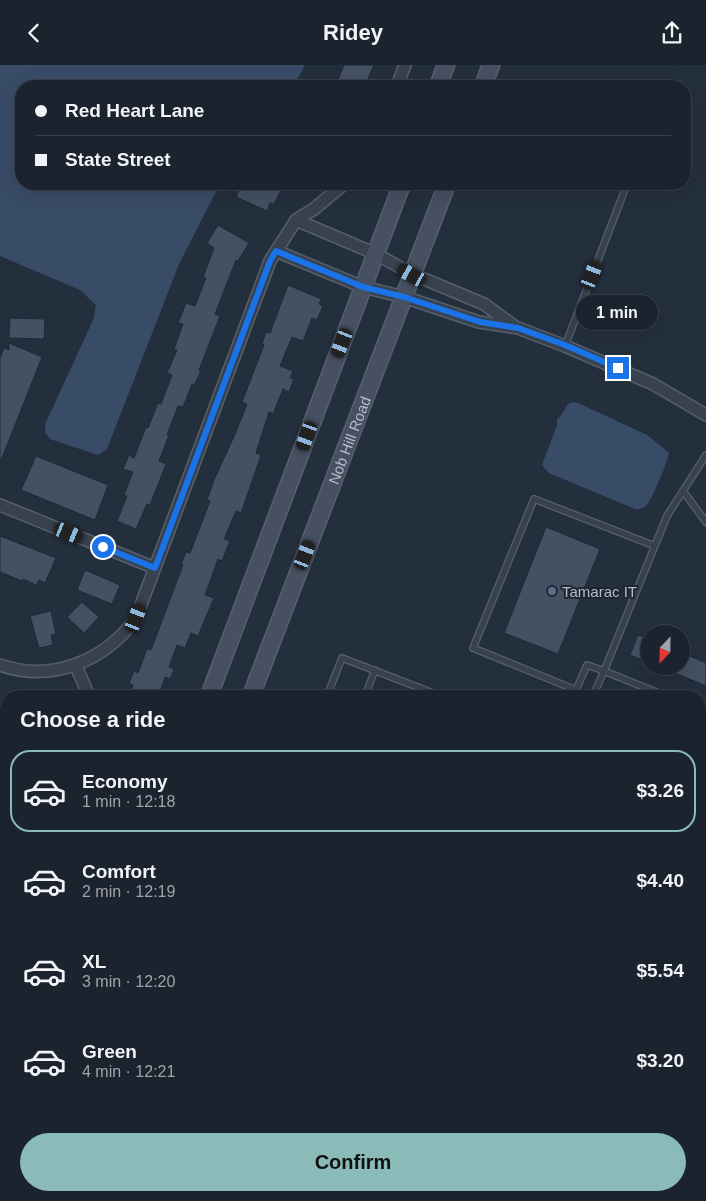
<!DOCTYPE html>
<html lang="en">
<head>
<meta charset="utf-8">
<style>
	body { margin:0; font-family:Arial,sans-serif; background:#242b36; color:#f1f3f6; height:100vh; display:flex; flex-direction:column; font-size:19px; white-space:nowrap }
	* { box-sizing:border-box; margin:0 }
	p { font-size:16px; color:#a0a4aa }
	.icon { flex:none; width:28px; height:28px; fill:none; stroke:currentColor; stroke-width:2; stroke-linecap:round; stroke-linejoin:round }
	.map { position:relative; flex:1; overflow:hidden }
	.details { position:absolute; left:0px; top:625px; width:706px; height:511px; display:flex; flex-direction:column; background:#1b232e; border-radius:20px 20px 0 0; box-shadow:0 5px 20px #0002,0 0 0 1px #39404a }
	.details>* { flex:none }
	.guide { position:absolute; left:15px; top:15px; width:676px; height:110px; border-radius:20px; box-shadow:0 5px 20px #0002,0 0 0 1px #39404a; display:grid; align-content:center; height:110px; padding:0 20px; background:#1b232e }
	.needle { width:32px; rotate:202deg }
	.fabs { position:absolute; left:640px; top:560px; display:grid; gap:10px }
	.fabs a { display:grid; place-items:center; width:50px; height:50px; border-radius:50%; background:#1b232e; box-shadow:0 5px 20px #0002,0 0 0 1px #39404a; font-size:25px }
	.end { position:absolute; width:22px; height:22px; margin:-11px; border:6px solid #1a73e8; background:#fff; box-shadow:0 0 0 2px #fff }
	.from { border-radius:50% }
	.bubble { position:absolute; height:35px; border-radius:18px; background:#1b232e; box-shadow:0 5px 20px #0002,0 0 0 1px #39404a; font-size:16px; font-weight:700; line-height:35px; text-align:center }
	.car { position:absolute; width:15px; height:30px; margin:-15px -8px; border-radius:6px; box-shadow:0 0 4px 1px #0007; background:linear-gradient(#222 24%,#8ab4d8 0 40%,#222 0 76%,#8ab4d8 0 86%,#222 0) }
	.guide b { display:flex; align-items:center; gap:18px; height:48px; font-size:19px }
	.guide b+b { border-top:1px solid #39404a }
	.guide i { width:12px; height:12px; background:#f1f3f6 }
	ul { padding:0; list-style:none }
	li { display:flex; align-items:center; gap:15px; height:82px; margin:0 10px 8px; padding:0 10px; border:2px solid transparent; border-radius:20px }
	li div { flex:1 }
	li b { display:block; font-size:19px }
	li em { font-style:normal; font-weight:700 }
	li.selected { border-color:#8bbbb9 }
	li>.icon { width:45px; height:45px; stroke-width:1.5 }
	h2 { padding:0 20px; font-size:22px; line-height:60px }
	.primary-button { display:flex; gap:10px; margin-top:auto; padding:10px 20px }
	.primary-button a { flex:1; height:58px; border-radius:30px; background:#8bbbb9; color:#111; font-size:20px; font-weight:700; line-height:58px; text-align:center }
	header { display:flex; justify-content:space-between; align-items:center; height:65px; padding:0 20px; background:#1b232e; font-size:22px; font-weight:700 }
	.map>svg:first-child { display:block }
</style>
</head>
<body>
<header><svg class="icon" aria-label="back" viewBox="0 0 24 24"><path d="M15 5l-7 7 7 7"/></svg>Ridey<svg class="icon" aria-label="share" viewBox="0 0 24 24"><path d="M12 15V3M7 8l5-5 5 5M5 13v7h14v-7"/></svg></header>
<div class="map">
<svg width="706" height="1136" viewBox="0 0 706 1136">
	<rect width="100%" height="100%" fill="#242f3e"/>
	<path fill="#263c3f" d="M 0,837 L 6,840 L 6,1116 L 0,1133 Z
		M 205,1130 L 696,1130 L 706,1134 L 706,1136 L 220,1136 Z"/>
	<path fill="#394c67" d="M 0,0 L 305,0 L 294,21 L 21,21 L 21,119 L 220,119 L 179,199 L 107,384 L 98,390 L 50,374 L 45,367 L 46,357 L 94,253 L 96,240 L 80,225 L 0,191 Z
		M 572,337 L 578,338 L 647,370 L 669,388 C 667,398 653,433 646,441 C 643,444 639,444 635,444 L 549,408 L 542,400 L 557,360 L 557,354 L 560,352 L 568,339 Z
		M 700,1066 L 706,1068 L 706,1110 L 700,1108 Z"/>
	<path fill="#455162" stroke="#1f2835" d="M 344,0 L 374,0 L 365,21 L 335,21 Z
		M 241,119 L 284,119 L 274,139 L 270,138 L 267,146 L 236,132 Z
		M 218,160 L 249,178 L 238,196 L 236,195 L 215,249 L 220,251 L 199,305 L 201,306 L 194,320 L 192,319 L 183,342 L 178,341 L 167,370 L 169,370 L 159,396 L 166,399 L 150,440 L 147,439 L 136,464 L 117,456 L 127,431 L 124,430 L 133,407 L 123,404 L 129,390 L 134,393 L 146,362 L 148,363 L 158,338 L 161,339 L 172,310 L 167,308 L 177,285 L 174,284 L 183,259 L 178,258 L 186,238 L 195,241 L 206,213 L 203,212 L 214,183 L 207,178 Z
		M 288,220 L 321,234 L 319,239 L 323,241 L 317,255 L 312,253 L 303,276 L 292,272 L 280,301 L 293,306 L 290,313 L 294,314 L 289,327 L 283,324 L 273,349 L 269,347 L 256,388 L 261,390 L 248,428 L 241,448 L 236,446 L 224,474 L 230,476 L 222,496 L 218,494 L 205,530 L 214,533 L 198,571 L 191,568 L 185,583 L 177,580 L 169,602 L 174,604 L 170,614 L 165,612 L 159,631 L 140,631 L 130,627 L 133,620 L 129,618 L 134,606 L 138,608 L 147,584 L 151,585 L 183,500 L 181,499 L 186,487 L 190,488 L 210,436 L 207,435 L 214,415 L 236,367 L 247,339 L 242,337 L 264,280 L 262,279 L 266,267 L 270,268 Z
		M 10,253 L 45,254 L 44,274 L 9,273 Z
		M 9,278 L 42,292 L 0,398 L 0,293 L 4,283 L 9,285 Z
		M 36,391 L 108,420 L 95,455 L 21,425 Z
		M 546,462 L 600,484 L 558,589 L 504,568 Z
		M 0,471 L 56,493 L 45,518 L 39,515 L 36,520 L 23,514 L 22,516 L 0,507 Z
		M 85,505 L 120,520 L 112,539 L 77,525 Z
		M 82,537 L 99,552 L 84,568 L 67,552 Z
		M 51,546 L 56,569 L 51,570 L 53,580 L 39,583 L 30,551 Z
		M 638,570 L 649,574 L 649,598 L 630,590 Z
		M 681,587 L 706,598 L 706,621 L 658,601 L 681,601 Z"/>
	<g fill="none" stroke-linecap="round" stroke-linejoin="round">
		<defs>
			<path id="service" d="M 565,281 L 627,119
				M 683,426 L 706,457
				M 327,631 L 342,593 L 441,631
				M 365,631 L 375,605
				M 593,631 L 604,606 L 587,600 L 576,625 L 473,583 L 534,434 L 655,481
				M 666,631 L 604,606 L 667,451 L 706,390
				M 700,645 L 706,647
				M 700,781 L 706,765
				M 700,861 L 706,863
				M 118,1130 L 132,1136
				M 237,1130 L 252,1136
				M 109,1136 L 111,1130
				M 639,1136 L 641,1130"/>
			<path id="minor" d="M 397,21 L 405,0
				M 296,155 L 376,189 L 412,209 L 484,239 L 514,261
				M 276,186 L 363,222 L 404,232 L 479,257 L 518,263 L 565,281 L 653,319 L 706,350
				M 0,440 L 155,503
				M 0,600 C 52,618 105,596 136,553 L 270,196 L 296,155 L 314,144 L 344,119
				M 76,601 L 89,631
				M 0,754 L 6,754"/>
			<g id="secondary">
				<path d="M 438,21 L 446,0"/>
				<path d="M 483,21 L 491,0"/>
				<path d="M 209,631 L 402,119"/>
				<path id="s1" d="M 251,631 L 447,119"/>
				<path d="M 15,1136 L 18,1130"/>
				<path d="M 58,1136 L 60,1130"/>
			</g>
		</defs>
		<use href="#service" stroke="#565f6c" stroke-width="8"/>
		<use href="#minor" stroke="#565f6c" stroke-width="14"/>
		<use href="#secondary" stroke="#565f6c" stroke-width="19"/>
		<use href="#service" stroke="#38414e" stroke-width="5.5"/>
		<use href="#minor" stroke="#38414e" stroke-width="11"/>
		<use href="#secondary" stroke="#465061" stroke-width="16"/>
	</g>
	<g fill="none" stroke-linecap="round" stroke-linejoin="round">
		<path stroke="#1a73e8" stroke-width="6" d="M 103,482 L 155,503 L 270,196 L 276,186 L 363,222 L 404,232 L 480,257 L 518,263 L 565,280 L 618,303"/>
	</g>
	<circle fill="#5c6f8a" stroke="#1d2633" stroke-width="2" cx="552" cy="526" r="5"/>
	<g text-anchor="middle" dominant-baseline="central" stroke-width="4" stroke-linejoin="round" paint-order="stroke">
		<g font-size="15" fill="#b4bcc9" stroke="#1d2633">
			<text stroke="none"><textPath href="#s1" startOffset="274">Nob Hill Road</textPath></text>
		</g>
		<g font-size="15" fill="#b4bcc9" stroke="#1d2633" text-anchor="start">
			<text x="562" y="526">Tamarac IT</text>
		</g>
	</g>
</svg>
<div class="fabs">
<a><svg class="needle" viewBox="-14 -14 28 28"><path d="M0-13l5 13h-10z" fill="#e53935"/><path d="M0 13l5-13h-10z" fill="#a0a4aa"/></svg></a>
</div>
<i class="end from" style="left:103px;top:482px"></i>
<i class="end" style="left:618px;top:303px"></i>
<div class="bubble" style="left:576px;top:230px;width:82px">1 min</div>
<i class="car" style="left:412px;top:210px;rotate:299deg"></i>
<i class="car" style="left:592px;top:210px;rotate:21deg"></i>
<i class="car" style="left:342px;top:278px;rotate:201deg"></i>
<i class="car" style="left:307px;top:371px;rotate:200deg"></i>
<i class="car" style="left:69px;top:468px;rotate:112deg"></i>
<i class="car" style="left:305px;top:490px;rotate:21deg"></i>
<i class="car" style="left:136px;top:553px;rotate:21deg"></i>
<div class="guide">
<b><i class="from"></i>Red Heart Lane</b>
<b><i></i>State Street</b>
</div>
<section class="details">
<h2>Choose a ride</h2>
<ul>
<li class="selected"><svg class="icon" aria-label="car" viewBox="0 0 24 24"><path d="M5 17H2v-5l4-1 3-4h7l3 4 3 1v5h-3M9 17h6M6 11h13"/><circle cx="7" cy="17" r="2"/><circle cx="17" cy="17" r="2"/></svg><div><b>Economy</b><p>1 min · 12:18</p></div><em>$3.26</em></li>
<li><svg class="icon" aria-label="car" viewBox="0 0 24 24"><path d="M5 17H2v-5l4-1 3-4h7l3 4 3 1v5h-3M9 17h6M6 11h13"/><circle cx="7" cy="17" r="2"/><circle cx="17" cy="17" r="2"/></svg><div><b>Comfort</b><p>2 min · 12:19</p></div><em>$4.40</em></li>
<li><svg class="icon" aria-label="car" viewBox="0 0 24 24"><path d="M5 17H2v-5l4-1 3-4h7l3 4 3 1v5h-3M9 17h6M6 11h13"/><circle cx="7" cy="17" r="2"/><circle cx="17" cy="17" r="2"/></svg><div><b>XL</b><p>3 min · 12:20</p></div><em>$5.54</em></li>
<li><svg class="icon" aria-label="car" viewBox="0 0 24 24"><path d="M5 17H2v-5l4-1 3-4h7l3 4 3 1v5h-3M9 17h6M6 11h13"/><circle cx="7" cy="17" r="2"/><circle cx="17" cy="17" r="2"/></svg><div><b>Green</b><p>4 min · 12:21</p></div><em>$3.20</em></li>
</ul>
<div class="primary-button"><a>Confirm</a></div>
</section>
</div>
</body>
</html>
